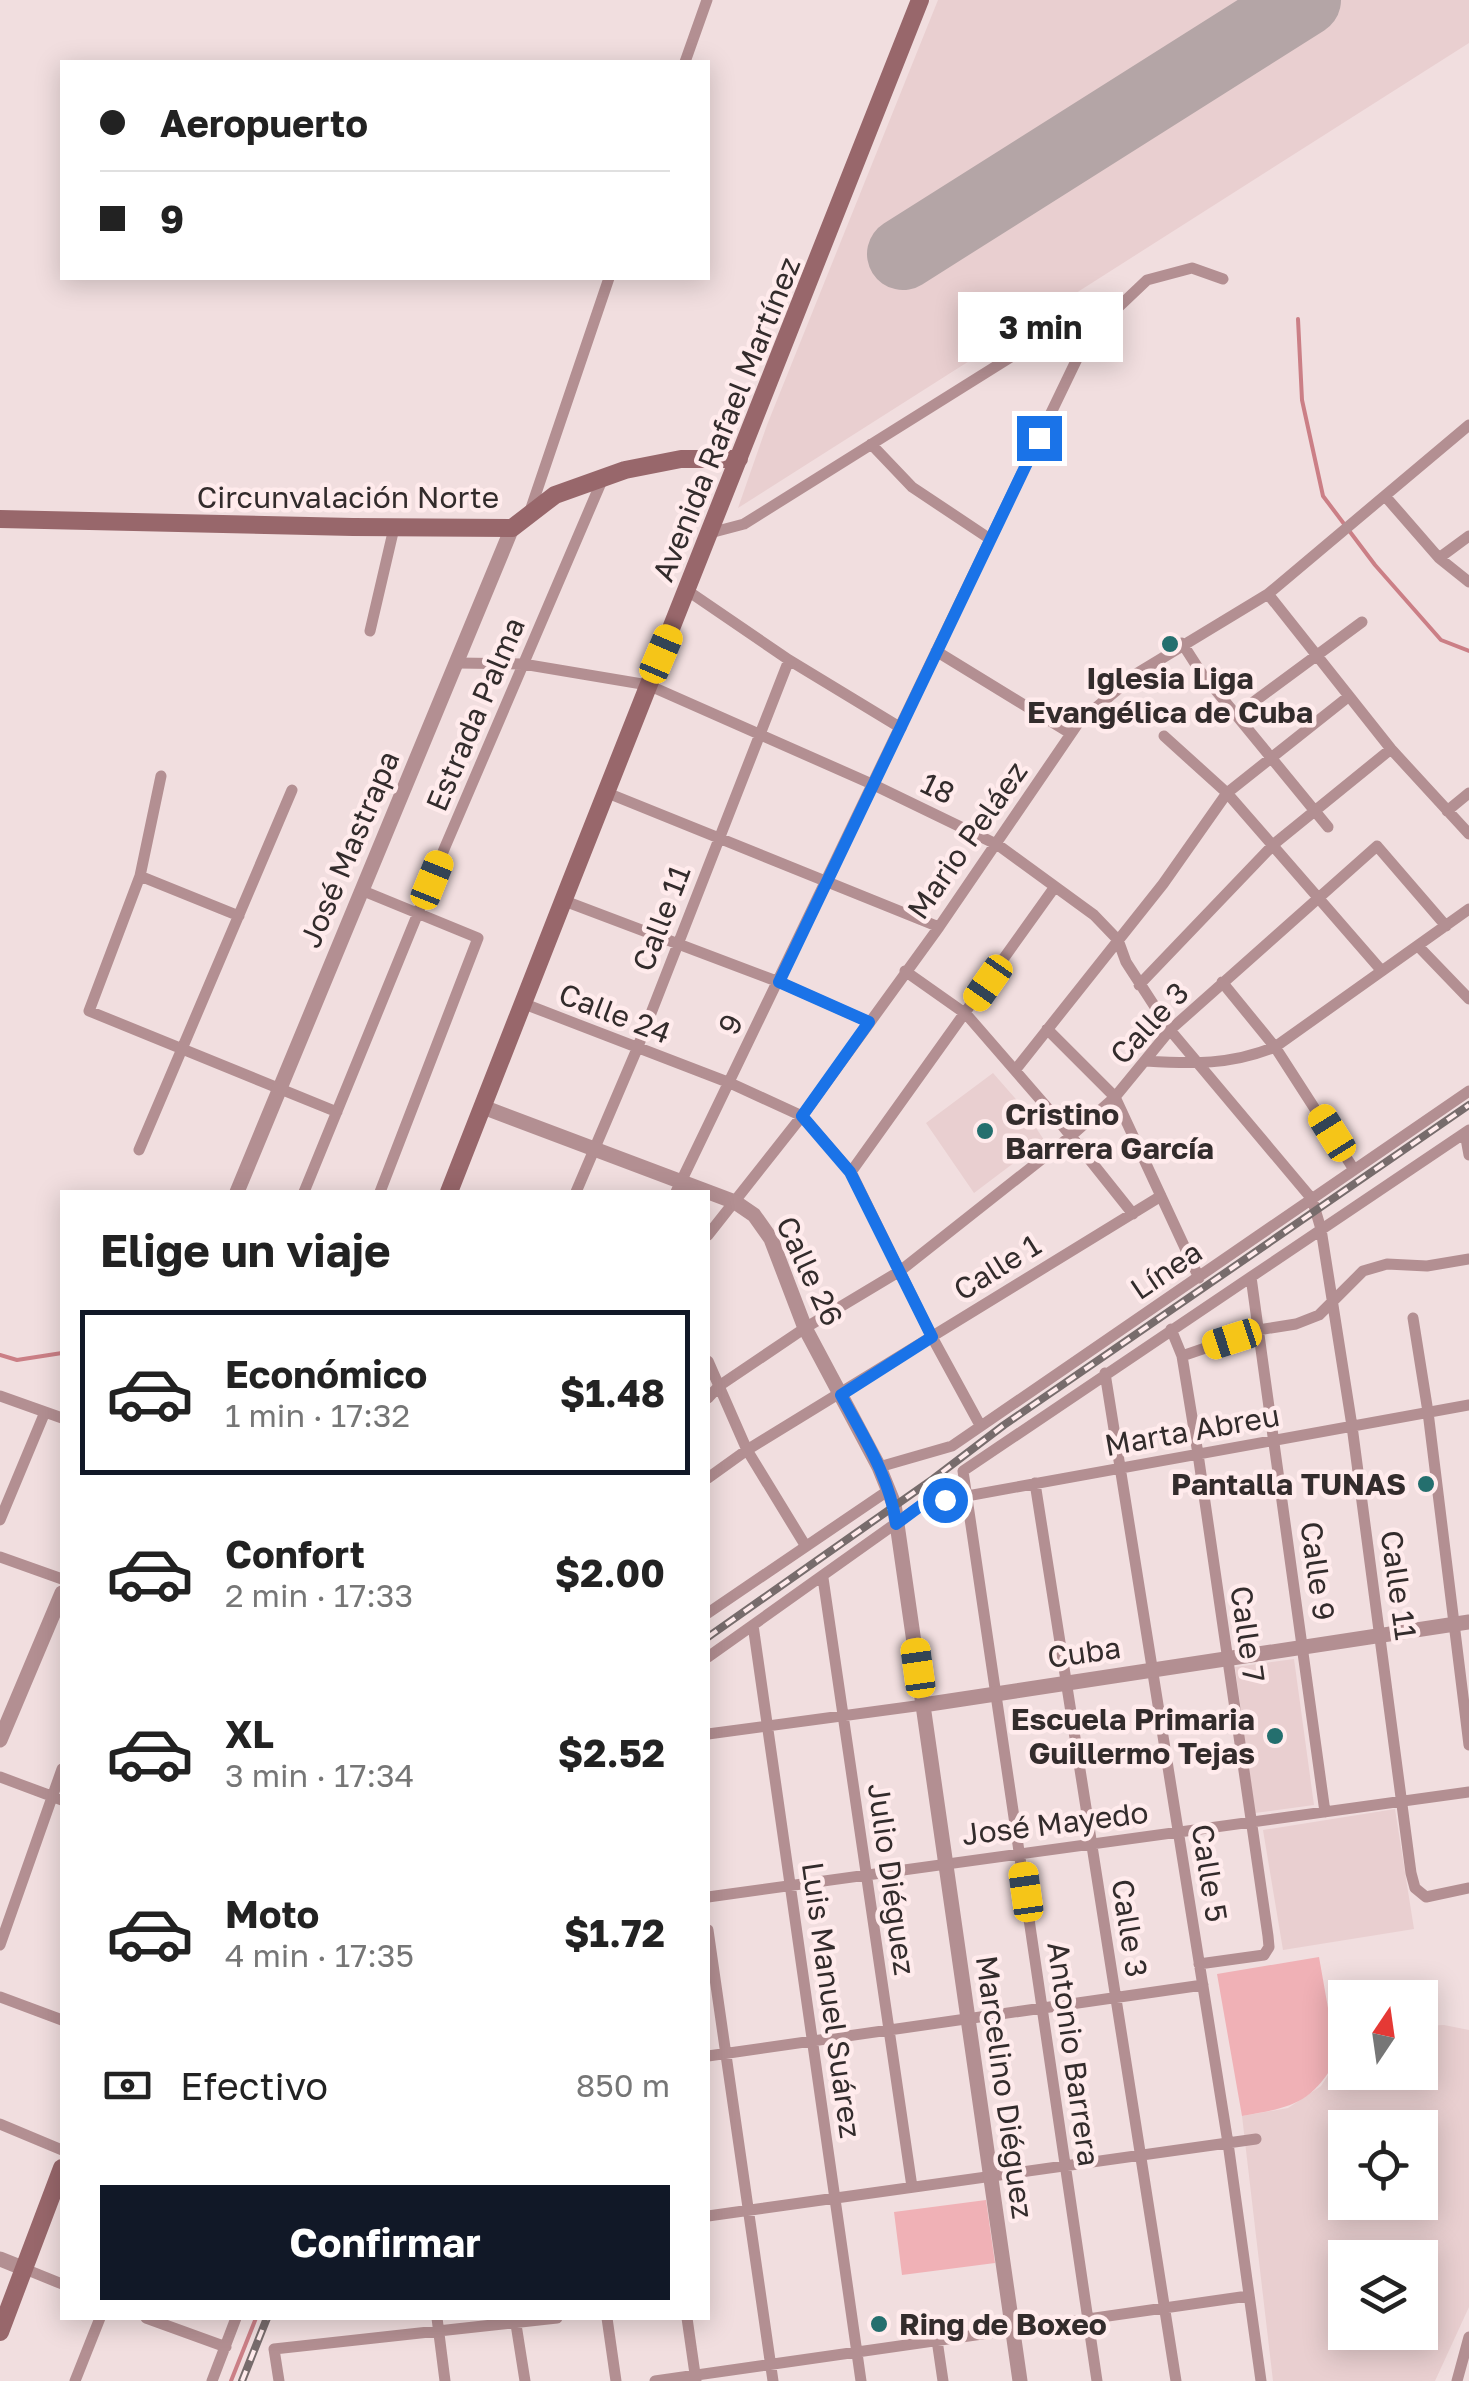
<!DOCTYPE html>
<html lang="es">
<head>
<meta charset="utf-8">
<style>
	body { margin:0; font-family:"Golos Text",sans-serif; background:#f2f2f2; color:#222; height:100vh; display:flex; flex-direction:column; font-size:38px; white-space:nowrap }
	* { box-sizing:border-box; margin:0 }
	p { font-size:32px; color:#767676 }
	.icon { flex:none; width:55px; height:55px; fill:none; stroke:currentColor; stroke-width:2; stroke-linecap:round; stroke-linejoin:round }
	.map { position:relative; flex:1; overflow:hidden }
	.panel { position:absolute; left:60px; top:1190px; width:650px; height:1130px; display:flex; flex-direction:column; background:#fff; border-radius:0px; box-shadow:0 5px 25px #0003 }
	.panel>* { flex:none }
	.top-card { position:absolute; left:60px; top:60px; width:650px; height:220px; border-radius:0px; box-shadow:0 5px 25px #0003; display:grid; align-content:center; height:220px; padding:0 40px; background:#fff }
	.needle { width:65px; rotate:13deg }
	.buttons { position:absolute; left:1328px; top:1980px; display:grid; gap:20px }
	.buttons a { display:grid; place-items:center; width:110px; height:110px; border-radius:0px; background:#fff; box-shadow:0 5px 25px #0003; font-size:50px }
	.end { position:absolute; width:45px; height:45px; margin:-22px; border:12px solid #1a73e8; background:#fff; box-shadow:0 0 0 5px #fff }
	.from { border-radius:50% }
	.bubble { position:absolute; height:70px; border-radius:0px; background:#fff; box-shadow:0 5px 25px #0003; font-size:32px; font-weight:700; line-height:70px; text-align:center }
	.car { position:absolute; width:30px; height:60px; margin:-30px -15px; border-radius:12px; box-shadow:0 0 8px 2px #0007; background:linear-gradient(#f5c518 24%,#345 0 40%,#f5c518 0 76%,#345 0 86%,#f5c518 0) }
	.top-card b { display:flex; align-items:center; gap:35px; height:95px; font-size:38px }
	.top-card b+b { border-top:2px solid #e0e0e0 }
	.top-card i { width:25px; height:25px; background:#222 }
	ul { padding:0; list-style:none }
	li { display:flex; align-items:center; gap:30px; height:165px; margin:0 20px 15px; padding:0 20px; border:5px solid transparent; border-radius:0px }
	li div { flex:1 }
	li b { display:block; font-size:38px }
	li em { font-style:normal; font-weight:700 }
	li.on { border-color:#111827 }
	li>.icon { width:90px; height:90px; stroke-width:1.5 }
	h2 { padding:0 40px; font-size:45px; line-height:120px }
	.pay { display:flex; align-items:center; gap:25px; height:110px; padding:0 40px; font-size:38px }
	.pay p { margin-inline-start:auto }
	.button { display:flex; gap:20px; margin-top:auto; padding:20px 40px }
	.button a { flex:1; height:115px; border-radius:0px; background:#111827; color:#fff; font-size:40px; font-weight:700; line-height:115px; text-align:center }
	.map>svg:first-child { display:block }
</style>
</head>
<body>
<div class="map">
<svg width="1469" height="2381" viewBox="0 0 1469 2381">
	<rect width="100%" height="100%" fill="#f1dedf"/>
	<path fill="#e9cfd0" fill-rule="evenodd" d="M 938,0 L 1469,0 L 1469,43 L 738,508 L 767,425 Z
		M 993,1073 L 1021,1105 L 1044,1140 L 974,1193 L 926,1123 Z
		M 1294,1659 L 1314,1805 L 1255,1813 L 1235,1667 Z
		M 1395,1809 L 1414,1929 L 1283,1950 L 1263,1830 Z
		M 1444,2025 L 1469,2030 L 1469,2307 L 1435,2381 L 1273,2381 L 1242,2116 L 1288,2108 L 1321,2086 L 1345,2050 L 1345,2072 L 1420,2072 L 1420,2026 ZM 1345,2128 L 1420,2128 L 1420,2202 L 1345,2202 ZM 1345,2258 L 1420,2258 L 1420,2332 L 1345,2332 Z"/>
	<path fill="#f0b1b6" d="M 1319,1957 L 1337,2059 C 1310,2105 1292,2107 1242,2116 L 1217,1974 Z
		M 986,2200 L 995,2263 L 902,2275 L 894,2212 Z"/>
	<g fill="none" stroke-linecap="round" stroke-linejoin="round">
		<path stroke="#cb7f86" stroke-width="4" d="M 1298,319 L 1302,400 L 1323,496 L 1375,565 L 1441,640 L 1469,651
			M 0,1355 L 17,1360 L 62,1353
			M 231,2381 L 256,2318"/>
		<path stroke="#b4a5a6" stroke-width="72" d="M 903,254 L 1305,0"/>
		<path stroke="#b38f92" stroke-width="11" d="M 685,62 L 707,0
			M 871,444 L 912,487 L 990,539
			M 1385,496 L 1439,558 L 1469,582
			M 530,511 L 609,278
			M 710,533 L 744,524 L 1046,335 L 1088,336
			M 1439,558 L 1469,536
			M 688,591 L 789,660 L 901,728
			M 1268,594 L 1391,749 L 1469,834
			M 370,631 L 394,528
			M 1182,643 L 1200,671 L 1328,827
			M 936,651 L 1070,733
			M 458,663 L 523,664 L 648,685 L 874,785 L 998,845 L 1094,915 L 1118,940 L 1126,962 L 1170,1030 L 1312,1199 L 1321,1229 L 1352,1426 L 1411,1873 L 1415,1888 L 1426,1897 L 1469,1888
			M 1236,715 L 1362,622
			M 1164,736 L 1227,793 L 1381,970
			M 161,776 L 140,876 L 89,1011 L 337,1112
			M 605,792 L 939,927
			M 1447,811 L 1469,793
			M 140,876 L 239,916
			M 361,890 L 478,938 L 380,1192
			M 562,900 L 779,982 L 869,1022
			M 1418,946 L 1469,999
			M 905,971 L 966,1014 L 1058,1120 L 1133,1214
			M 1222,982 L 1275,1047 L 1353,1168
			M 1139,985 L 1274,844 L 1391,749
			M 522,1003 L 730,1083 L 802,1116 L 851,1172 L 932,1337 L 980,1425
			M 1047,1029 L 1115,1097 L 1199,1278
			M 1146,1061 C 1192,1064 1231,1065 1275,1047 L 1469,909
			M 1016,1069 L 1163,884 L 1227,793 L 1348,697
			M 1465,1133 L 1469,1155
			M 139,1150 L 292,790
			M 851,1172 L 1054,888
			M 304,1192 L 445,847 L 603,478
			M 576,1192 L 637,1049 L 789,660
			M 676,1192 L 1088,336 L 1147,280 L 1192,268 L 1223,279
			M 708,1235 L 802,1116 L 939,927 L 1079,722 L 1136,674 L 1268,594 L 1469,425
			M 1251,1277 L 1325,1812
			M 1413,1318 L 1428,1412 L 1469,1745
			M 1171,1329 L 1182,1356 L 1198,1454 L 1268,1936 L 1269,1947 L 1264,1955 L 1199,1964
			M 1182,1356 L 1258,1330 L 1296,1324 L 1319,1315 L 1363,1271 L 1387,1264 L 1427,1266 L 1469,1259
			M 708,1361 L 747,1450 L 805,1545
			M 1105,1373 L 1228,2143 L 1261,2381
			M 0,1396 L 62,1418
			M 708,1398 L 719,1386 L 805,1328 L 900,1271 L 1071,1136 L 1115,1097 L 1170,1030 L 1377,846 L 1446,926
			M 879,1467 L 952,1446 L 1469,1091
			M 708,1478 L 747,1450 L 1161,1196
			M 1035,1483 L 1176,2381
			M 0,1520 L 45,1412
			M 0,1557 L 62,1579
			M 823,1578 L 912,2187
			M 708,1613 L 889,1490
			M 753,1625 L 861,2381
			M 708,1657 L 923,1504 L 1469,1405
			M 708,1734 L 923,1705
			M 0,1777 L 62,1800
			M 708,1897 L 1469,1792
			M 708,1930 L 773,2381
			M 0,1945 L 62,1769
			M 0,1997 L 62,2020
			M 708,2056 L 1203,1985
			M 0,2124 L 62,2150
			M 708,2216 L 1256,2139
			M 25,2269 L 62,2284
			M 146,2318 L 226,2347
			M 437,2318 L 445,2381
			M 515,2318 L 525,2381
			M 607,2318 L 616,2381
			M 687,2318 L 696,2381
			M 937,2340 L 943,2381
			M 75,2381 L 100,2318
			M 212,2381 L 236,2318
			M 279,2381 L 274,2349 L 557,2318
			M 655,2381 L 1248,2296
			M 1097,2381 L 963,1471 L 1469,1130
			M 1457,2381 L 1469,2337"/>
		<path stroke="#b38f92" stroke-width="15" d="M 483,1107 L 735,1202 L 754,1215 L 771,1239 L 805,1328 L 879,1467 L 894,1504 L 897,1524 L 1020,2381
			M 237,1192 L 512,528
			M 923,1705 L 1469,1622
			M 0,1740 L 62,1593
			M 0,2259 L 25,2269"/>
		<path stroke="#98676b" stroke-width="18" d="M 0,519 L 353,527 L 512,528 L 555,495 L 625,470 L 681,459 L 739,459
			M 449,1192 C 604,794 763,398 920,0
			M 0,2332 L 62,2168"/>
		<defs>
			<path id="rail" d="M 708,1637 L 933,1479 L 1004,1425 L 1469,1105
				M 242,2381 L 267,2318"/>
		</defs>
		<use href="#rail" stroke="#776c6c" stroke-width="8"/>
		<use href="#rail" stroke="#ffebec" stroke-width="4" stroke-dasharray="11" stroke-linecap="butt"/>
	</g>
	<g fill="none" stroke-linecap="round" stroke-linejoin="round">
		<path stroke="#1a73e8" stroke-width="12" d="M 945,1500 L 923,1504 L 896,1524 C 890,1477 863,1436 841,1395 L 932,1337 L 850,1172 L 802,1116 L 869,1022 L 779,982 L 1039,438"/>
	</g>
	<g fill="#246f6e" stroke="#ffebec" stroke-width="4">
		<circle cx="1170" cy="644" r="10"/>
		<circle cx="985" cy="1131" r="10"/>
		<circle cx="1426" cy="1484" r="10"/>
		<circle cx="1275" cy="1736" r="10"/>
		<circle cx="879" cy="2324" r="10"/>
	</g>
	<g text-anchor="middle" dominant-baseline="central" stroke-width="9" stroke-linejoin="round" paint-order="stroke">
		<g font-size="30" fill="#332c2c" stroke="#ffebec">
			<text transform="translate(726 419) rotate(-68)">Avenida Rafael Martínez</text>
			<text x="348" y="497">Circunvalación Norte</text>
			<text transform="translate(475 714) rotate(-67)">Estrada Palma</text>
			<text transform="translate(938 788) rotate(26)">18</text>
			<text transform="translate(967 840) rotate(-55)">Mario Peláez</text>
			<text transform="translate(349 849) rotate(-67)">José Mastrapa</text>
			<text transform="translate(661 918) rotate(-69)">Calle 11</text>
			<text transform="translate(615 1013) rotate(21)">Calle 24</text>
			<text transform="translate(1149 1023) rotate(-47)">Calle 3</text>
			<text transform="translate(730 1024) rotate(-64)">9</text>
			<text transform="translate(997 1267) rotate(-32)">Calle 1</text>
			<text transform="translate(1166 1270) rotate(-34)">Línea</text>
			<text transform="translate(810 1271) rotate(65)">Calle 26</text>
			<text transform="translate(1192 1430) rotate(-10)">Marta Abreu</text>
			<text transform="translate(1318 1571) rotate(82)">Calle 9</text>
			<text transform="translate(1399 1585) rotate(82)">Calle 11</text>
			<text transform="translate(1248 1634) rotate(82)">Calle 7</text>
			<text transform="translate(1084 1652) rotate(-8)">Cuba</text>
			<text transform="translate(1055 1823) rotate(-7)">José Mayedo</text>
			<text transform="translate(1210 1873) rotate(81)">Calle 5</text>
			<text transform="translate(892 1879) rotate(82)">Julio Diéguez</text>
			<text transform="translate(1130 1928) rotate(81)">Calle 3</text>
			<text transform="translate(832 2000) rotate(82)">Luis Manuel Suárez</text>
			<text transform="translate(1074 2054) rotate(82)">Antonio Barrera</text>
			<text transform="translate(1005 2087) rotate(82)">Marcelino Diéguez</text>
		</g>
		<g font-size="30" font-weight="bold" fill="#332c2c" stroke="#ffebec" text-anchor="start">
			<text x="1170" y="678" text-anchor="middle">Iglesia Liga<tspan x="1170" dy="34">Evangélica de Cuba</tspan></text>
			<text x="1005" y="1114">Cristino<tspan x="1005" dy="34">Barrera García</tspan></text>
			<text x="1406" y="1484" text-anchor="end">Pantalla TUNAS</text>
			<text x="1255" y="1719" text-anchor="end">Escuela Primaria<tspan x="1255" dy="34">Guillermo Tejas</tspan></text>
			<text x="899" y="2324">Ring de Boxeo</text>
		</g>
	</g>
</svg>
<div class="buttons">
<a><svg class="needle" viewBox="-14 -14 28 28"><path d="M0-13l5 13h-10z" fill="#e53935"/><path d="M0 13l5-13h-10z" fill="#767676"/></svg></a>
<a><svg class="icon" aria-label="locate" viewBox="0 0 24 24"><circle cx="12" cy="12" r="6"/><path d="M12 2v4M12 18v4M2 12h4M18 12h4"/></svg></a>
<a><svg class="icon" aria-label="layers" viewBox="0 0 24 24"><path d="M12 4l9 5-9 5-9-5zM3 14l9 5 9-5"/></svg></a>
</div>
<i class="end from" style="left:945px;top:1500px"></i>
<i class="end" style="left:1039px;top:438px"></i>
<div class="bubble" style="left:958px;top:292px;width:165px">3 min</div>
<i class="car" style="left:661px;top:654px;rotate:23deg"></i>
<i class="car" style="left:432px;top:880px;rotate:22deg"></i>
<i class="car" style="left:988px;top:983px;rotate:215deg"></i>
<i class="car" style="left:1332px;top:1133px;rotate:328deg"></i>
<i class="car" style="left:1232px;top:1339px;rotate:252deg"></i>
<i class="car" style="left:918px;top:1668px;rotate:352deg"></i>
<i class="car" style="left:1026px;top:1892px;rotate:352deg"></i>
<div class="top-card">
<b><i class="from"></i>Aeropuerto</b>
<b><i></i>9</b>
</div>
<section class="panel">
<h2>Elige un viaje</h2>
<ul>
<li class="on"><svg class="icon" aria-label="car" viewBox="0 0 24 24"><path d="M5 17H2v-5l4-1 3-4h7l3 4 3 1v5h-3M9 17h6M6 11h13"/><circle cx="7" cy="17" r="2"/><circle cx="17" cy="17" r="2"/></svg><div><b>Económico</b><p>1 min · 17:32</p></div><em>$1.48</em></li>
<li><svg class="icon" aria-label="car" viewBox="0 0 24 24"><path d="M5 17H2v-5l4-1 3-4h7l3 4 3 1v5h-3M9 17h6M6 11h13"/><circle cx="7" cy="17" r="2"/><circle cx="17" cy="17" r="2"/></svg><div><b>Confort</b><p>2 min · 17:33</p></div><em>$2.00</em></li>
<li><svg class="icon" aria-label="car" viewBox="0 0 24 24"><path d="M5 17H2v-5l4-1 3-4h7l3 4 3 1v5h-3M9 17h6M6 11h13"/><circle cx="7" cy="17" r="2"/><circle cx="17" cy="17" r="2"/></svg><div><b>XL</b><p>3 min · 17:34</p></div><em>$2.52</em></li>
<li><svg class="icon" aria-label="car" viewBox="0 0 24 24"><path d="M5 17H2v-5l4-1 3-4h7l3 4 3 1v5h-3M9 17h6M6 11h13"/><circle cx="7" cy="17" r="2"/><circle cx="17" cy="17" r="2"/></svg><div><b>Moto</b><p>4 min · 17:35</p></div><em>$1.72</em></li>
</ul>
<div class="pay"><svg class="icon" aria-label="cash" viewBox="0 0 24 24"><path d="M3 7h18v10H3z"/><circle cx="12" cy="12" r="2"/></svg>Efectivo<p>850 m</p></div>
<div class="button"><a>Confirmar</a></div>
</section>
</div>
</body>
</html>
